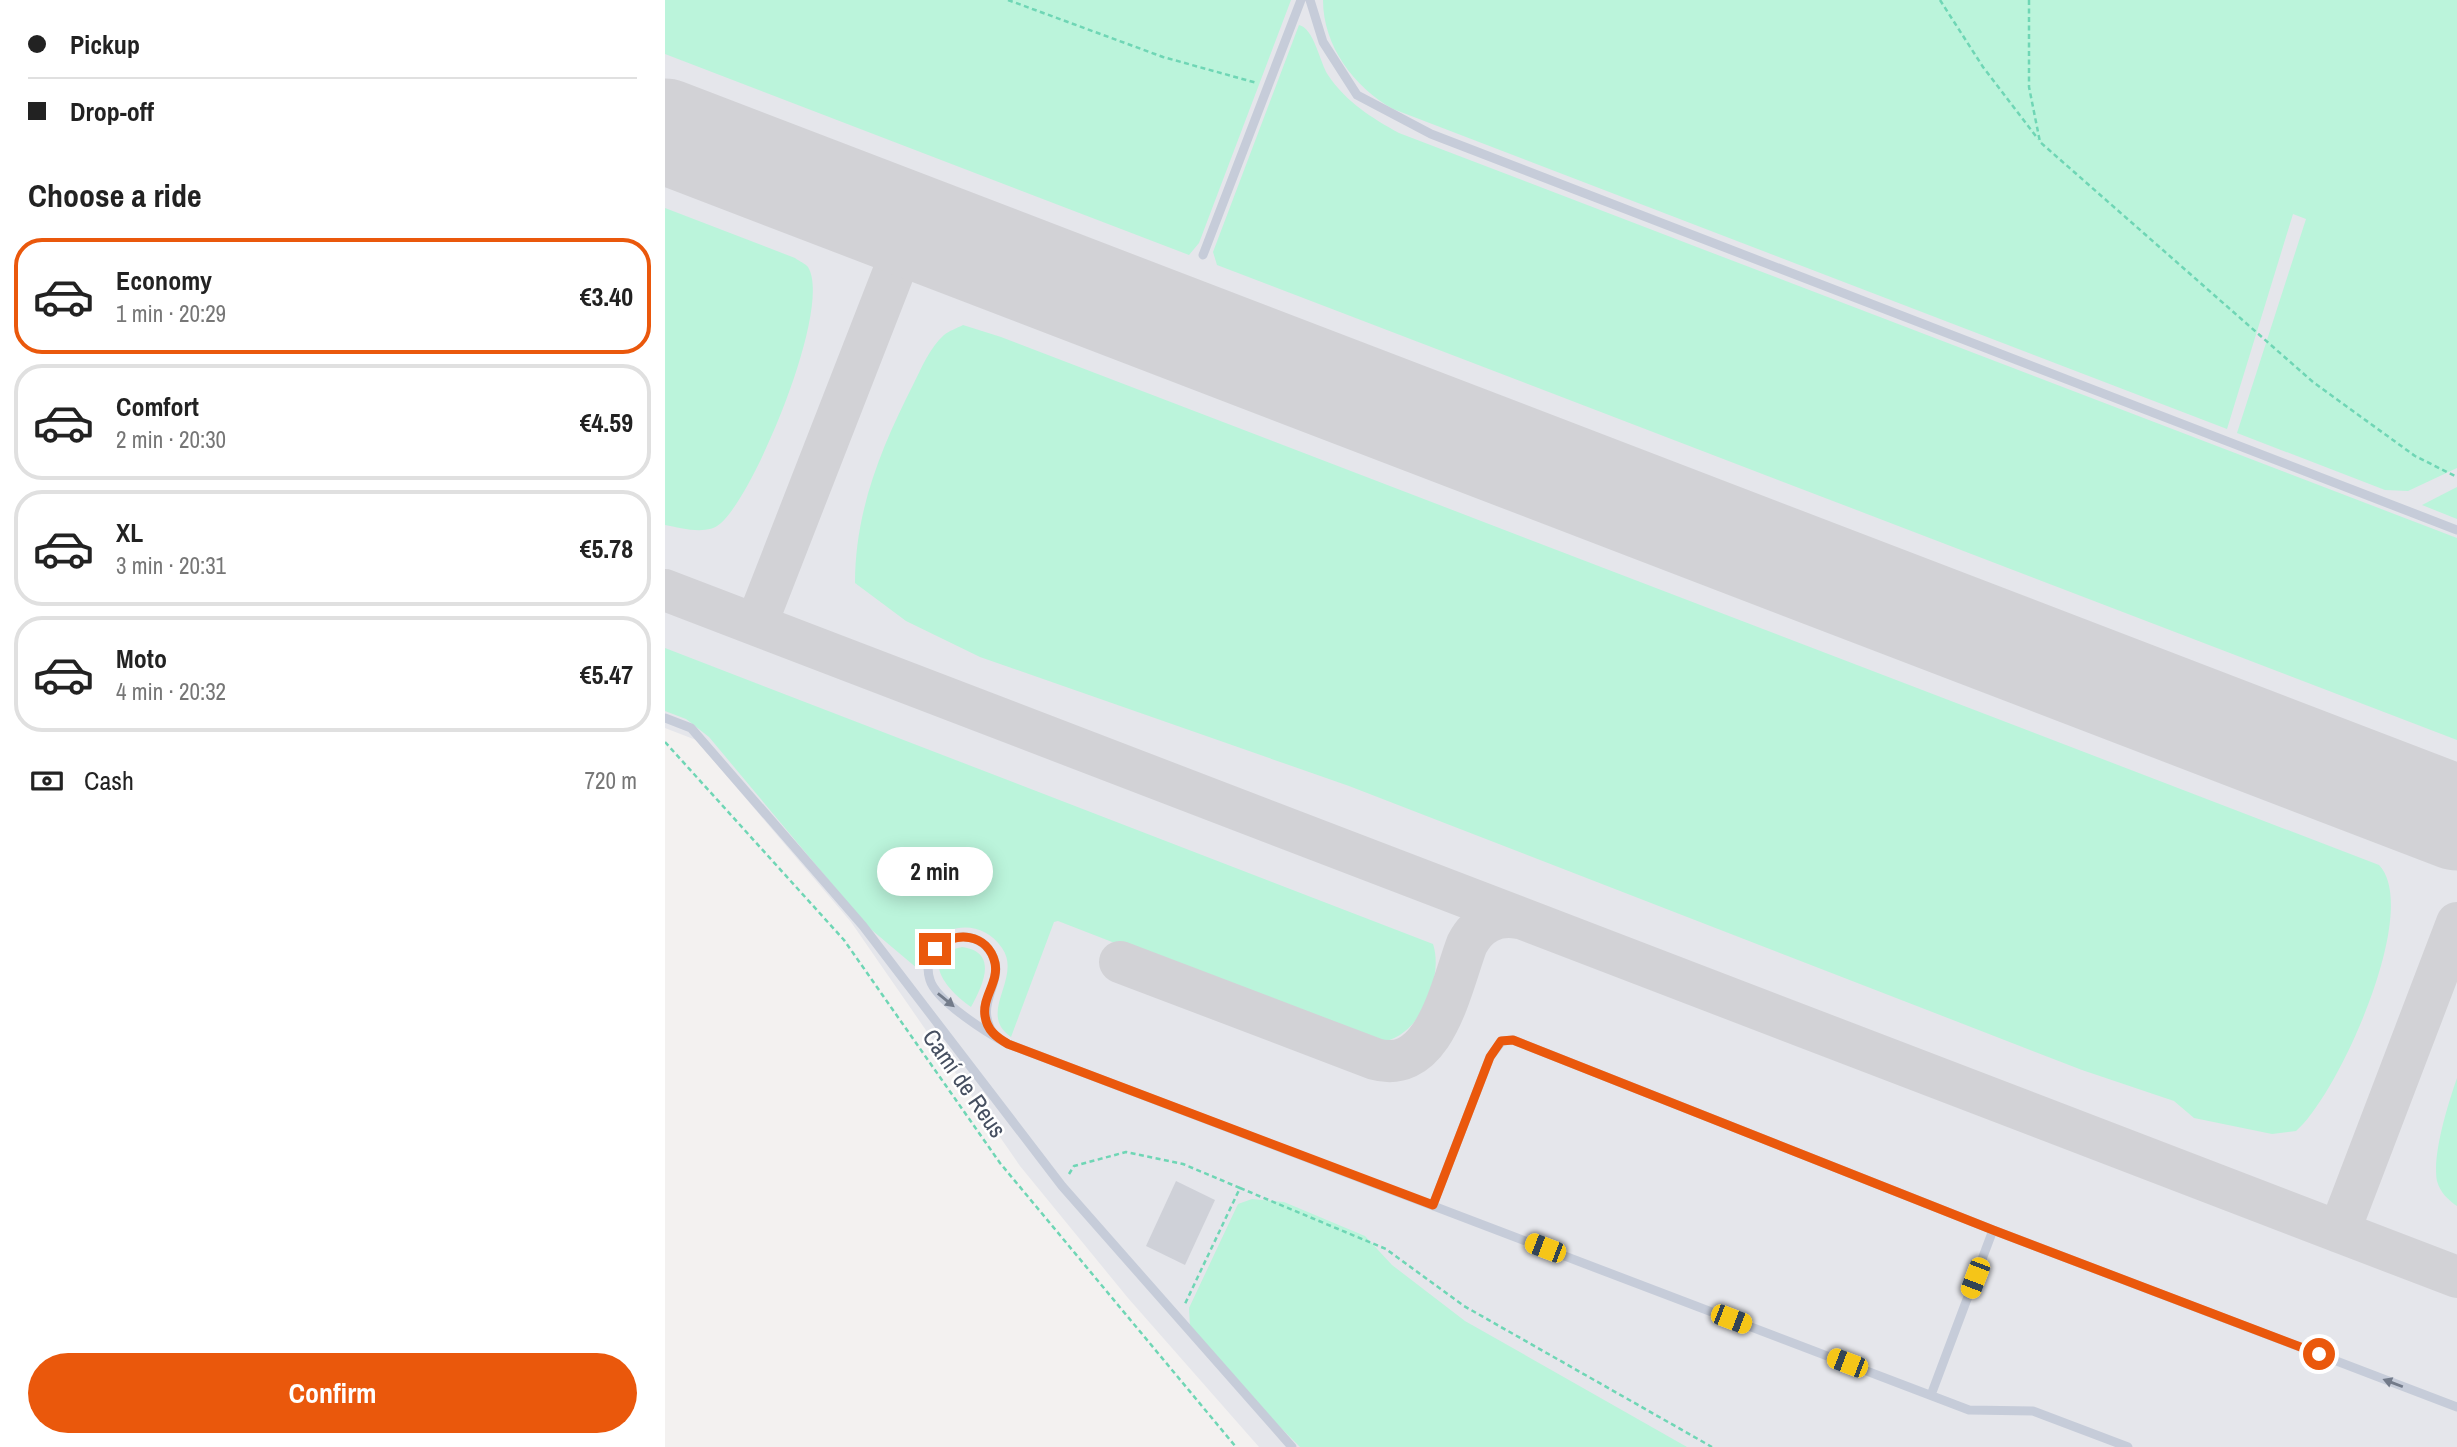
<!DOCTYPE html>
<html lang="en">
<head>
<meta charset="utf-8">
<style>
	body { margin:0; font-family:"Archivo Narrow",sans-serif; background:#f2f2f2; color:#222; height:100vh; display:flex; flex-direction:column; font-size:26px; white-space:nowrap }
	* { box-sizing:border-box; margin:0 }
	p { font-size:23px; color:#767676 }
	.icon { flex:none; width:38px; height:38px; fill:none; stroke:currentColor; stroke-width:2; stroke-linecap:round; stroke-linejoin:round }
	.map { position:relative; flex:1; overflow:hidden }
	.sheet { display:flex; flex-direction:column; background:#fff; width:665px }
	.sheet>* { flex:none }
	.banner { display:grid; align-content:center; height:154px; padding:0 28px; background:#fff }
	.end { position:absolute; width:32px; height:32px; margin:-16px; border:9px solid #ea580c; background:#fff; box-shadow:0 0 0 4px #fff }
	.from { border-radius:50% }
	.bubble { position:absolute; height:49px; border-radius:24px; background:#fff; box-shadow:0 4px 18px #0003; font-size:23px; font-weight:800; line-height:49px; text-align:center }
	.car { position:absolute; width:21px; height:42px; margin:-21px -10px; border-radius:9px; box-shadow:0 0 5px 2px #0007; background:linear-gradient(#f5c518 24%,#345 0 40%,#f5c518 0 76%,#345 0 86%,#f5c518 0) }
	.banner b { display:flex; align-items:center; gap:24px; height:66px; font-size:26px }
	.banner b+b { border-top:2px solid #e0e0e0 }
	.banner i { width:18px; height:18px; background:#222 }
	ul { padding:0; list-style:none }
	li { display:flex; align-items:center; gap:21px; height:116px; margin:0 14px 10px; padding:0 14px; border:4px solid #e0e0e0; border-radius:28px }
	li div { flex:1 }
	li b { display:block; font-size:26px }
	li em { font-style:normal; font-weight:800 }
	li.current { border-color:#ea580c }
	li>.icon { width:63px; height:63px; stroke-width:1.5 }
	h2 { padding:0 28px; font-size:32px; line-height:84px }
	.pay { display:flex; align-items:center; gap:18px; height:77px; padding:0 28px; font-size:26px }
	.pay p { margin-inline-start:auto }
	.action { display:flex; gap:14px; margin-top:auto; padding:14px 28px }
	.action a { flex:1; height:80px; border-radius:42px; background:#ea580c; color:#fff; font-size:28px; font-weight:800; line-height:80px; text-align:center }
	main { display:flex; flex:1; min-height:0 }
	.map>svg:first-child { display:block }
</style>
</head>
<body>
<main>
<section class="sheet">
<div class="banner">
<b><i class="from"></i>Pickup</b>
<b><i></i>Drop-off</b>
</div>
<h2>Choose a ride</h2>
<ul>
<li class="current"><svg class="icon" aria-label="car" viewBox="0 0 24 24"><path d="M5 17H2v-5l4-1 3-4h7l3 4 3 1v5h-3M9 17h6M6 11h13"/><circle cx="7" cy="17" r="2"/><circle cx="17" cy="17" r="2"/></svg><div><b>Economy</b><p>1 min · 20:29</p></div><em>€3.40</em></li>
<li><svg class="icon" aria-label="car" viewBox="0 0 24 24"><path d="M5 17H2v-5l4-1 3-4h7l3 4 3 1v5h-3M9 17h6M6 11h13"/><circle cx="7" cy="17" r="2"/><circle cx="17" cy="17" r="2"/></svg><div><b>Comfort</b><p>2 min · 20:30</p></div><em>€4.59</em></li>
<li><svg class="icon" aria-label="car" viewBox="0 0 24 24"><path d="M5 17H2v-5l4-1 3-4h7l3 4 3 1v5h-3M9 17h6M6 11h13"/><circle cx="7" cy="17" r="2"/><circle cx="17" cy="17" r="2"/></svg><div><b>XL</b><p>3 min · 20:31</p></div><em>€5.78</em></li>
<li><svg class="icon" aria-label="car" viewBox="0 0 24 24"><path d="M5 17H2v-5l4-1 3-4h7l3 4 3 1v5h-3M9 17h6M6 11h13"/><circle cx="7" cy="17" r="2"/><circle cx="17" cy="17" r="2"/></svg><div><b>Moto</b><p>4 min · 20:32</p></div><em>€5.47</em></li>
</ul>
<div class="pay"><svg class="icon" aria-label="cash" viewBox="0 0 24 24"><path d="M3 7h18v10H3z"/><circle cx="12" cy="12" r="2"/></svg>Cash<p>720 m</p></div>
<div class="action"><a>Confirm</a></div>
</section>
<div class="map">
<svg width="1792" height="1447" viewBox="0 0 1792 1447">
	<rect width="100%" height="100%" fill="#f3f1f0"/>
	<path fill="#e5e6eb" d="M 0,0 L 1792,0 L 1792,1447 L 594,1447 L 463,1298 L 355,1166 L 186,922 L 31,740 L 0,728 Z"/>
	<path fill="#bbf4db" d="M 0,0 L 626,0 L 534,243 L 524,255 L 0,54 Z
		M 658,0 L 1792,0 L 1792,468 L 1743,491 L 1720,490 L 1572,433 L 1641,219 L 1628,214 L 1562,429 L 728,109 C 689,87 658,46 658,0 Z
		M 634,25 C 649,28 655,63 663,75 C 681,102 707,118 734,133 L 1792,538 L 1792,740 L 552,265 L 548,252 Z
		M 0,208 L 130,258 C 134,261 141,264 143,267 C 168,307 90,493 56,523 C 42,536 17,528 0,525 Z
		M 298,325 L 336,337 L 1714,865 C 1757,910 1673,1095 1631,1131 L 1607,1134 L 1529,1118 L 1509,1101 L 1417,1070 L 684,786 L 315,657 L 241,621 L 190,583 C 190,511 216,448 248,385 C 256,369 265,347 279,335 C 284,331 292,328 298,325 Z
		M 1792,487 L 1792,519 L 1757,505 Z
		M 0,648 L 768,944 C 780,980 751,1048 705,1042 L 393,921 L 389,922 L 346,1037 C 311,1013 358,978 337,948 C 312,911 259,928 253,969 L 202,926 L 44,737 L 21,719 L 0,711 Z
		M 297,947 C 334,952 318,985 306,1007 C 284,992 251,956 297,947 Z
		M 1792,1078 L 1792,1206 C 1783,1200 1775,1192 1772,1181 C 1767,1155 1783,1104 1792,1078 Z
		M 587,1199 L 619,1202 L 700,1236 L 727,1265 L 800,1321 L 1022,1447 L 635,1447 L 542,1354 L 525,1326 L 524,1308 L 573,1204 Z"/>
	<g fill="none" stroke-linecap="round" stroke-linejoin="round">
		<path stroke="#d2d2d6" stroke-width="42" d="M 0,590 L 1792,1277
			M 91,625 L 247,225
			M 455,962 L 710,1059 C 770,1076 786,986 802,944 C 813,923 831,914 854,918
			M 1674,1232 L 1792,923"/>
		<path stroke="#d2d2d6" stroke-width="105" d="M 0,131 L 1792,818"/>
	</g>
	<path fill="#cfd1d8" d="M 511,1181 L 550,1200 L 520,1265 L 481,1246 Z"/>
	<g fill="none" stroke-linecap="round" stroke-linejoin="round">
		<path stroke="#6fd6b5" stroke-width="2.5" stroke-dasharray="5 3.5" stroke-linecap="butt" d="M 343,0 L 498,57 L 592,83
			M 1275,0 L 1318,67 L 1373,139
			M 1364,0 L 1364,87 L 1375,142 L 1648,382 L 1750,456 L 1792,477
			M 0,742 L 179,940 L 335,1163 L 571,1447
			M 404,1174 L 409,1166 L 461,1152 L 518,1164 L 575,1188 L 519,1306
			M 575,1188 L 721,1249 L 799,1306 L 1047,1447"/>
		<path stroke="#c6ccd9" stroke-width="9" d="M 645,0 L 658,42 L 692,95 L 766,134 L 1792,530
			M 538,255 L 636,0
			M 0,718 L 26,728 L 198,926 L 397,1186 L 627,1447
			M 330,1036 C 305,1002 345,980 325,951 C 303,920 253,944 265,980 C 271,1001 324,1034 343,1044 L 1304,1410 L 1368,1411 L 1463,1447
			M 768,1205 L 825,1057 L 837,1041 L 848,1040 L 1328,1230 L 1792,1407
			M 1266,1395 L 1328,1230"/>
	</g>
	<defs><path id="oneway-solid" d="M-6-.8H1V-3.2L6.5 0L1 3.2V.8H-6Z" transform="scale(1.75)"/></defs>
	<g fill="#737b8a">
		<use href="#oneway-solid" transform="translate(281 1000) rotate(39)"/>
		<use href="#oneway-solid" transform="translate(1728 1383) rotate(-159)"/>
	</g>
	<g fill="none" stroke-linecap="round" stroke-linejoin="round">
		<path stroke="#ea580c" stroke-width="9" d="M 270,949 C 289,930 323,933 330,963 C 334,982 317,997 320,1016 C 322,1030 331,1037 343,1044 L 768,1205 L 825,1057 L 836,1041 L 848,1040 L 1328,1230 L 1654,1354"/>
	</g>
	<g text-anchor="middle" dominant-baseline="central" stroke-width="5" stroke-linejoin="round" paint-order="stroke">
		<g font-size="24" fill="#464f60" stroke="#fff">
			<text transform="translate(300 1083) rotate(55)">Camí de Reus</text>
		</g>
	</g>
</svg>
<i class="end from" style="left:1654px;top:1354px"></i>
<i class="end" style="left:270px;top:949px"></i>
<div class="bubble" style="left:212px;top:847px;width:116px">2 min</div>
<i class="car" style="left:880px;top:1248px;rotate:291deg"></i>
<i class="car" style="left:1310px;top:1278px;rotate:201deg"></i>
<i class="car" style="left:1066px;top:1319px;rotate:111deg"></i>
<i class="car" style="left:1182px;top:1363px;rotate:291deg"></i>
</div>
</main>
</body>
</html>
